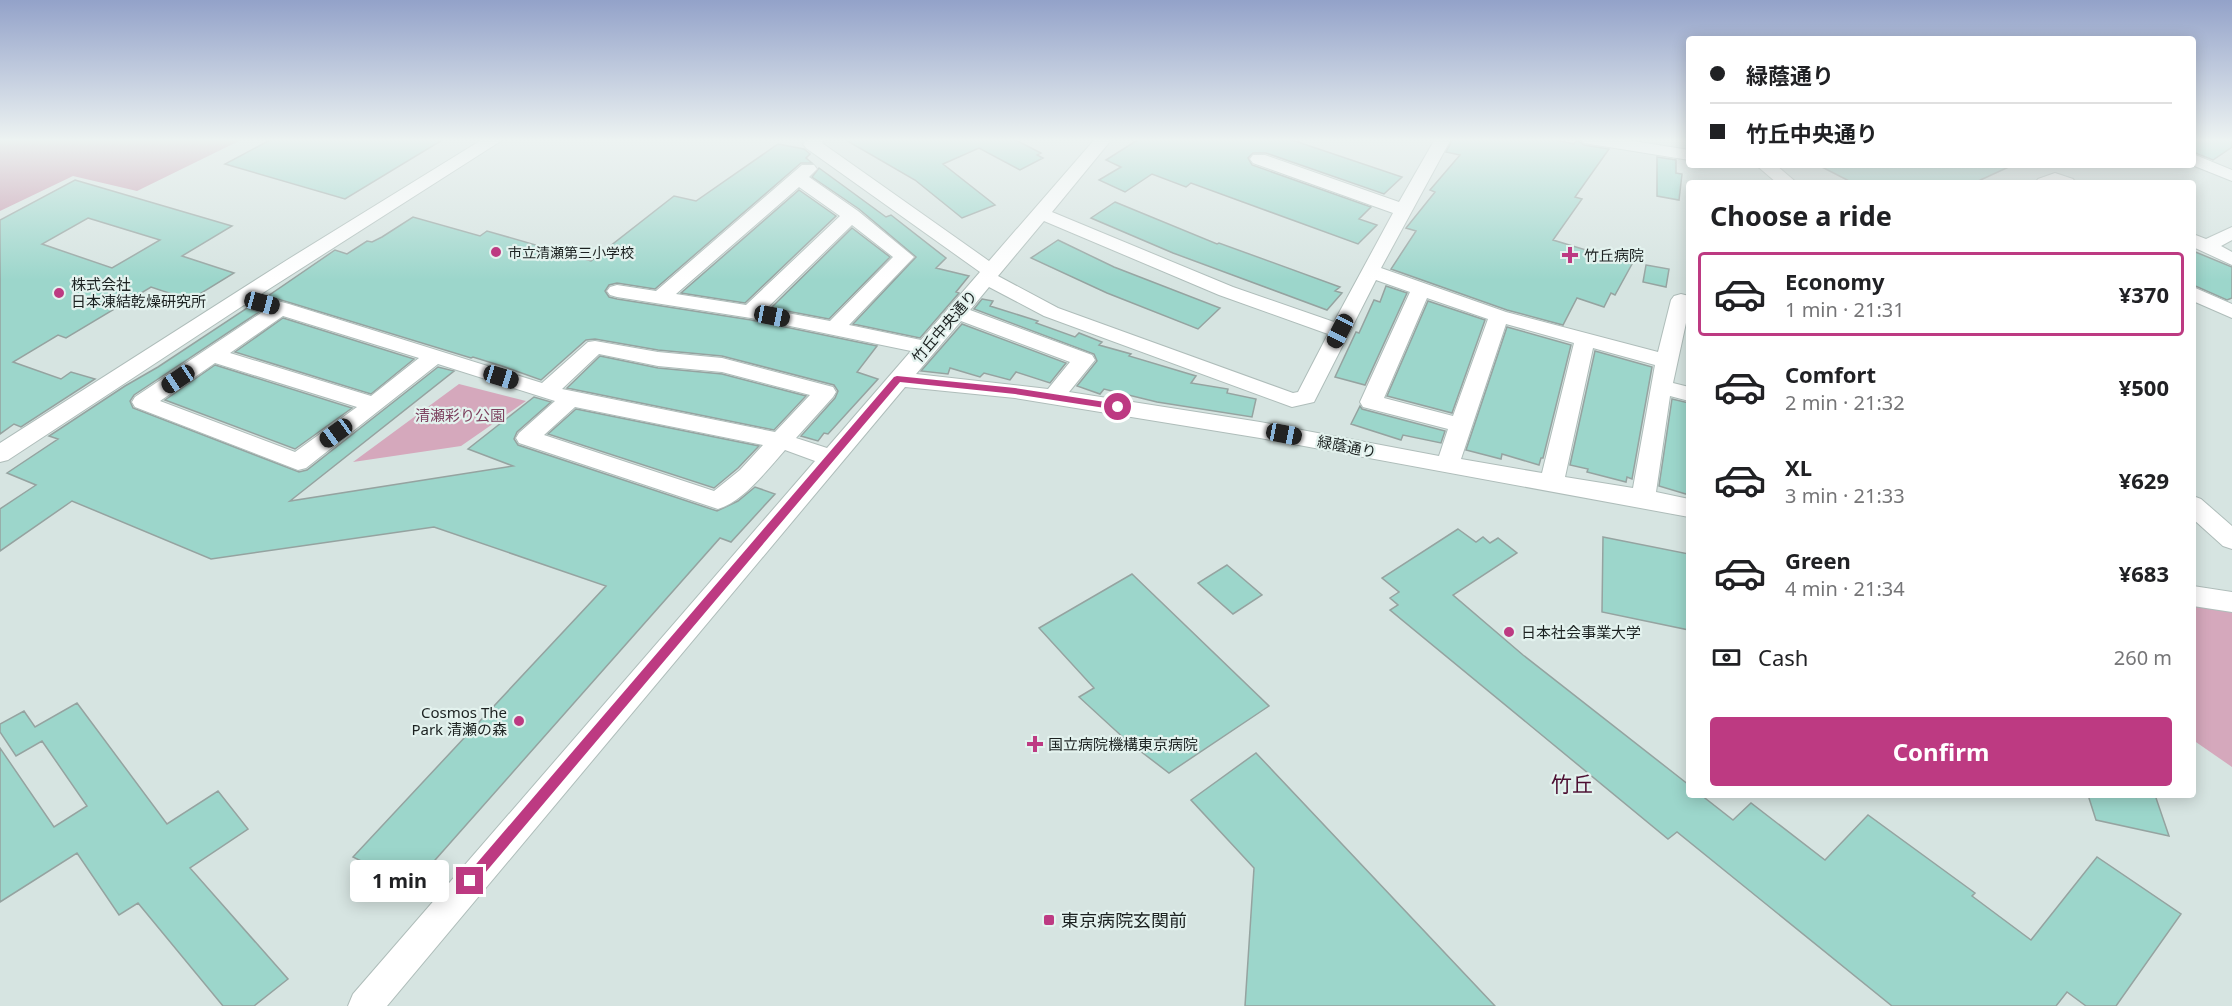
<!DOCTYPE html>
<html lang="en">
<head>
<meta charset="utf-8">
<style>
	body { margin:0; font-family:"Noto Sans","Noto Sans JP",sans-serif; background:#f2f2f2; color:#202124; height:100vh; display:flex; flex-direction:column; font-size:22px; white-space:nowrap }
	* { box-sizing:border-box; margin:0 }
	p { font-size:20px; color:#757577 }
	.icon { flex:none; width:33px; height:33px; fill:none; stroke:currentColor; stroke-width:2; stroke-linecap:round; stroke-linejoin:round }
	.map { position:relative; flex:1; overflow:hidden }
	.panel { position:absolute; left:1686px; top:180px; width:510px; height:618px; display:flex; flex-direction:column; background:#fff; border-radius:6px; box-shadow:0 3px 15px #0003 }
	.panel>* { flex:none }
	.guide { position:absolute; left:1686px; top:36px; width:510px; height:132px; border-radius:6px; box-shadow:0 3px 15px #0003; display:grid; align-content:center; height:132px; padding:0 24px; background:#fff }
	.end { position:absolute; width:27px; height:27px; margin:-14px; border:8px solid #bd3a82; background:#fff; box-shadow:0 0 0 3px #fff }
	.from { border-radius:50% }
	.bubble { position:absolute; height:42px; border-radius:6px; background:#fff; box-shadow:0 3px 15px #0003; font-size:20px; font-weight:700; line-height:42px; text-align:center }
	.car { position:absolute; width:18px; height:36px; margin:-18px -9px; border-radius:8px; box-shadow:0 0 4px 2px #0007; background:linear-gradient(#222 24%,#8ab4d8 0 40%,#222 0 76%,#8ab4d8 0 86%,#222 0) }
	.guide b { display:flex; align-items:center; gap:21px; height:57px; font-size:22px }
	.guide b+b { border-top:2px solid #e0e0e0 }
	.guide i { width:15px; height:15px; background:#202124 }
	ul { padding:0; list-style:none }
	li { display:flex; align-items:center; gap:18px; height:84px; margin:0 12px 9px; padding:0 12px; border:3px solid transparent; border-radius:6px }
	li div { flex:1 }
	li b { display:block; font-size:22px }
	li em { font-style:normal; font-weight:700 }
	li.current { border-color:#bd3a82 }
	li>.icon { width:54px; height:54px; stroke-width:1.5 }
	h2 { padding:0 24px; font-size:27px; line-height:72px }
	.pay { display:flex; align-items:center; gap:15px; height:66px; padding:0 24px; font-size:22px }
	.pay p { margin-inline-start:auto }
	.primary-button { display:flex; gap:12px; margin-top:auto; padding:12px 24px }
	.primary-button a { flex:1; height:69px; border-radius:6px; background:#bd3a82; color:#fff; font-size:24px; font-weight:700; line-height:69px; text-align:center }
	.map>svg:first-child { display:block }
</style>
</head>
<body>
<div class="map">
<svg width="2232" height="1006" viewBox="0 0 2232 1006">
	<rect width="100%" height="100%" fill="#d6e4e1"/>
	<path fill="#d5a8bc" d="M 459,384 L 526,401 L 461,446 L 353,462 Z
		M 2193,606 L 2232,612 L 2232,767 L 2193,740 Z"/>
	<path fill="#c799ad" d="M 0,139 L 243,139 L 137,191 L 73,176 L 0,211 Z"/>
	<path fill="#9cd6cb" stroke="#95a3a0" stroke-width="1.5" fill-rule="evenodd" d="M 272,139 L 444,139 L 345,199 L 225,164 Z
		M 844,139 L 1014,139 L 1041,153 L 1037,155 L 1043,158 L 1020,170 L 979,148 L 943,164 L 995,205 L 962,218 L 915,180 Z
		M 1139,139 L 1289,139 L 1402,177 L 1384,194 L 1266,153 L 1253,153 L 1248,158 L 1252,165 L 1371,207 L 1359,219 L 1377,225 L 1358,244 L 1191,183 L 1186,187 L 1152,174 L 1125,192 L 1099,180 L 1121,167 L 1106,160 Z
		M 1453,139 L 1552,139 L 1574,144 L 1577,140 L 1584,145 L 1609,149 L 1575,197 L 1582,199 L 1553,240 L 1632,264 L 1615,295 L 1611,293 L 1604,307 L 1577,298 L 1563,325 L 1507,310 L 1391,269 L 1416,231 L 1406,228 L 1435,192 L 1430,190 L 1460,155 L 1446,152 Z
		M 2193,139 L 2232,139 L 2232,147 L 2213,160 L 2193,152 Z
		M 778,144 L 804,149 L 810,154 L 806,158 L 812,163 L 801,163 L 655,289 L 617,283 L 609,285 L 605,291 L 609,297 L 617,299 L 751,320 L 877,346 L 857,372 L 878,379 L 828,434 L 824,433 L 818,441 L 801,436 L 835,398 L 838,391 L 834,385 L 722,356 L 658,350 L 595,339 L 586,340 L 541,380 L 502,366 L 473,357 L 471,358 L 268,296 L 335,250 L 347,254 L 367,241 L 372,242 L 382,237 L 413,217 L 480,236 L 487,231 L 591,261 L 674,196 L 696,201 Z
		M 1657,157 L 1676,160 L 1676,173 L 1682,174 L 1679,200 L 1657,196 Z
		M 1818,165 L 2013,165 L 1974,183 L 1853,183 Z
		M 819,168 L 886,217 L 891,215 L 946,258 L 936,268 L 969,276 L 956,292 L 959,293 L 920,338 L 853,324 L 916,257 L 859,209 L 812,177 Z
		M 75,180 L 232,226 L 182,256 L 234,273 L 190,300 L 151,287 L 66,338 L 58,335 L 13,362 L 61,379 L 71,372 L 95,379 L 21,427 L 14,424 L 0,434 L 0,220 ZM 88,218 L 160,240 L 112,268 L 42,244 Z
		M 799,190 L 836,216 L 745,303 L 681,293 Z
		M 1115,202 L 1217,244 L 1219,243 L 1340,287 L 1335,291 L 1342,293 L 1327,310 L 1173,253 L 1091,218 Z
		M 852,228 L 890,257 L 829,319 L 771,308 Z
		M 1058,240 L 1114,267 L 1220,308 L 1198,329 L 1107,293 L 1031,258 Z
		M 2193,251 L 2232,267 L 2232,298 L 2227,300 L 2193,285 Z
		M 1646,265 L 1669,269 L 1666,287 L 1643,282 Z
		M 1386,286 L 1407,293 L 1365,385 L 1335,377 L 1356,332 L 1359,333 L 1374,300 L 1380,302 Z
		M 982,299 L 993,301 L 990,306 L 1038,321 L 1036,323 L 1075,337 L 1079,333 L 1102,342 L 1099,345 L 1131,354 L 1129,356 L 1196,376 L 1191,383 L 1228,389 L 1227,393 L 1256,399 L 1252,417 L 1157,402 L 1104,389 L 1100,394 L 1077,386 L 1097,361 L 1094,354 L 974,309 Z
		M 1428,301 L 1485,320 L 1452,413 L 1387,396 Z
		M 247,308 L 259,312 L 134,395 L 130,401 L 133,408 L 299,472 L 307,470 L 438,367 L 454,371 L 290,501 L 513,466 L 468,449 L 534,397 L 551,402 L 517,432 L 514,439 L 518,445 L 717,511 L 738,501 L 755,487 L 775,494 L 731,542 L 720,538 L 412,886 L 353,857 L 606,586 L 434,527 L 211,559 L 72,501 L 0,551 L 0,509 L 36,485 L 7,473 L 58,439 L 49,436 L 125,386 L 158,367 Z
		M 283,318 L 414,359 L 371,394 L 235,352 Z
		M 962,324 L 1066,363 L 1050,383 L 1016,372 L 1010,380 L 984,373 L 980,377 L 950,368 L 948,374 L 921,371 Z
		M 1507,327 L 1571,345 L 1543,458 L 1541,458 L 1539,465 L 1502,454 L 1501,459 L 1466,450 Z
		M 1595,351 L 1652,367 L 1632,479 L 1627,477 L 1626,482 L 1587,472 L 1588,469 L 1570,465 Z
		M 600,356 L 658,368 L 722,374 L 806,396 L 774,430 L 567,388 Z
		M 215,365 L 352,408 L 295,449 L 165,400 Z
		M 1672,399 L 1689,403 L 1689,495 L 1659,486 Z
		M 1360,406 L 1362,409 L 1445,431 L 1441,443 L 1403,435 L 1401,440 L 1351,424 Z
		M 576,409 L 759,446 L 738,468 L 714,488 L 548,434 Z
		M 1458,529 L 1476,542 L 1483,537 L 1490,543 L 1498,538 L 1517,553 L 1453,595 L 1523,655 L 1689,785 L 1689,795 L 1701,795 L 1733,820 L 1751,803 L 1825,860 L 1868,815 L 1975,893 L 1972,896 L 2031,940 L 2097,857 L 2181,914 L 2116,1006 L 2086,1006 L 2067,992 L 2056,1006 L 1892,1006 L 1677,832 L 1668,839 L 1390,610 L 1398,605 L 1390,598 L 1399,592 L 1382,578 Z
		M 1603,537 L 1689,554 L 1689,630 L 1602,612 Z
		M 1227,565 L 1262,595 L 1233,614 L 1198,583 Z
		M 1132,574 L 1269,706 L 1169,773 L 1127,741 L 1079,697 L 1094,688 L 1039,628 Z
		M 77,703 L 167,824 L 218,791 L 248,829 L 190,868 L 288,979 L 254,1006 L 223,1006 L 138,903 L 119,915 L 77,853 L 0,902 L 0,748 L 54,827 L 87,806 L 42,741 L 16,756 L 0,732 L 0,724 L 24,711 L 35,727 Z
		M 1256,753 L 1495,1006 L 1245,1006 L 1254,868 L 1191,800 Z
		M 2088,795 L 2155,795 L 2169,836 L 2096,820 Z"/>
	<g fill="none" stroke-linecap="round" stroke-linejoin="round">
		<defs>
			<path id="minor" d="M 483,139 L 504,139 L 258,296 L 289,304 L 542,383 L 588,342 L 595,341 L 658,352 L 722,358 L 833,387 L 836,392 L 833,397 L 796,438 L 827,448 L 911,351 L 751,318 L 617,297 L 610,295 L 607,291 L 610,287 L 617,285 L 656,291 L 802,165 L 814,165 L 817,169 L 809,177 L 858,211 L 914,257 L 849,325 L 921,340 L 980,272 L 806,148 L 803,144 L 808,139 L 825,139 L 822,143 L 989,261 L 1095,139 L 1112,139 L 1052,212 L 1233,287 L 1334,322 L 1393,213 L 1253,163 L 1250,159 L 1253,155 L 1265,155 L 1399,202 L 1435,139 L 1451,139 L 1381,268 L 1506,312 L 1658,352 L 1671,300 L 1674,296 L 1681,294 L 1689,296 L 1689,309 L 1673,383 L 1689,387 L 1689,401 L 1670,396 L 1656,492 L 1689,499 L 1689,517 L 1260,438 L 1015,398 L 905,387 L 387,1006 L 348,1006 L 353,994 L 815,461 L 785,450 C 768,469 743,502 718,509 L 519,443 L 516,438 L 519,433 L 555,401 L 438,364 L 306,468 L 298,470 L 135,407 L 132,402 L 135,397 L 264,311 L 244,305 L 8,460 L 0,462 L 0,443 L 287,260 ZM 799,187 L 840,216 L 746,305 L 676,294 ZM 1044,221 L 1219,295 L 1328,334 L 1298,392 L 1293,393 L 1058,308 L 998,276 ZM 852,225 L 893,257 L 830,321 L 766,309 ZM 1376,280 L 1410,292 L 1360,402 L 1363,407 L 1448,429 L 1439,456 L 1260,422 L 1069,392 L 1095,360 L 1092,355 L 970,310 L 989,287 L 1044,316 L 1292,407 L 1314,402 ZM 1427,298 L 1488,319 L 1453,416 L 1384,398 ZM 283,316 L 419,358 L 371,396 L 230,353 ZM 961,321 L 1070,362 L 1048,389 L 916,374 ZM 1506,324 L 1574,343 L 1542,473 L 1461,459 ZM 1593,348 L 1655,365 L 1633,488 L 1565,477 ZM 599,354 L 658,366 L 722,372 L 810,395 L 775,432 L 562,389 ZM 215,363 L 357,407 L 295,452 L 160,401 ZM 575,407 L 763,445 L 740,470 L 714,491 L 544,435 Z
				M 1581,139 L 1621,139 L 1689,150 L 1689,160 L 1590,144 L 1584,143 Z
				M 2193,154 L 2232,170 L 2232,181 L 2192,165 Z
				M 1756,165 L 1776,165 L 1797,183 L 1777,183 Z
				M 2055,173 L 2073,179 L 2076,183 L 2035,183 L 2038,179 Z
				M 2232,227 L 2232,240 L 2221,246 L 2232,252 L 2232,265 L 2193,247 L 2193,234 L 2206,239 Z
				M 2193,287 L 2232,304 L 2232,318 L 2193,301 Z
				M 2193,496 L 2201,499 L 2232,526 L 2232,549 L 2223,546 L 2193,519 Z
				M 2193,586 L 2232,592 L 2232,612 L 2193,606 Z"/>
		</defs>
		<use href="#minor" stroke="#afbdba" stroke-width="2"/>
		<use href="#minor" fill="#fff" fill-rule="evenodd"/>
	</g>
	<linearGradient id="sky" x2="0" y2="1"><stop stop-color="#93a2c9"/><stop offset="0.5" stop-color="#edf3f2"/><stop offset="1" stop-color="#edf3f2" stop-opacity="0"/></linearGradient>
	<rect width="2232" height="280" fill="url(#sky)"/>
	<path fill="#bd3a82" d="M 897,376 L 1015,388 L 1118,404 L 1123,407 L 1118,410 L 1015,394 L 900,382 L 474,886 L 465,886 L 463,881 L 465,877 L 894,377 Z"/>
	<g fill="#bd3a82" stroke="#e3f2ee" stroke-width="2">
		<circle cx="496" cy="252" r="6"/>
		<path d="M1567 246h6v6h6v6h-6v6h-6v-6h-6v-6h6z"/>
		<circle cx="59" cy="293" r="6"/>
		<circle cx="1509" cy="632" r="6"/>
		<circle cx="519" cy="721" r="6"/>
		<path d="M1032 735h6v6h6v6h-6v6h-6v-6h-6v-6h6z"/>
		<rect x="1043" y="914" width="12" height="12" rx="3"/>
	</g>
	<g text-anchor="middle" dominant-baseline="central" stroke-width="4.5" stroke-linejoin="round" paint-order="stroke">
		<g font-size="14" fill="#1c2221" stroke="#e3f2ee" text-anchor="start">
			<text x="508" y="252">市立清瀬第三小学校</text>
		</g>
		<g font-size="15" fill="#1c2221" stroke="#e3f2ee" text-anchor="start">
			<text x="1584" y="255">竹丘病院</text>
			<text x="71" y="284">株式会社<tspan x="71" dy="17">日本凍結乾燥研究所</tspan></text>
			<text x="1521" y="632">日本社会事業大学</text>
			<text x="507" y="712" text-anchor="end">Cosmos The<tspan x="507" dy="17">Park 清瀬の森</tspan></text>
			<text x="1048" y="744">国立病院機構東京病院</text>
		</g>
		<g font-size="15" fill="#1c2221" stroke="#e3f2ee">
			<text transform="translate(944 326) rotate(-49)">竹丘中央通り</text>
			<text transform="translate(1347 446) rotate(11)">緑蔭通り</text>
		</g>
		<g font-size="15" fill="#7d415e" stroke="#e3f2ee">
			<text x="460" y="415">清瀬彩り公園</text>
		</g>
		<g font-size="18" fill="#1c2221" stroke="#e3f2ee" text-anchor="start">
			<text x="1061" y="920">東京病院玄関前</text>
		</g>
		<g font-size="21" fill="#4c0e31" stroke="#e3f2ee">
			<text x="1572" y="784">竹丘</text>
		</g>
	</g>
</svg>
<i class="end from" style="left:1118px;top:407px"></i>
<i class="end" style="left:470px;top:881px"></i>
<div class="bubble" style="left:350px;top:860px;width:99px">1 min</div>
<i class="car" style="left:262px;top:303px;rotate:105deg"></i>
<i class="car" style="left:772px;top:316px;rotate:101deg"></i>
<i class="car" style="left:1340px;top:331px;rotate:207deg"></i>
<i class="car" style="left:501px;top:377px;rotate:107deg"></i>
<i class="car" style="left:178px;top:379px;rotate:236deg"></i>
<i class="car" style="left:336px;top:433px;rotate:234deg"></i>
<i class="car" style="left:1284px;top:434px;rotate:101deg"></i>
<div class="guide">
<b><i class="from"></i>緑蔭通り</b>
<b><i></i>竹丘中央通り</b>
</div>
<section class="panel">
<h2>Choose a ride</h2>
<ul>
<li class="current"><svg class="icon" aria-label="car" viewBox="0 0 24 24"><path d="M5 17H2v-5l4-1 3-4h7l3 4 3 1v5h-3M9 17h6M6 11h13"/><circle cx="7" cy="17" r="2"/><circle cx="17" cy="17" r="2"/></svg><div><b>Economy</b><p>1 min · 21:31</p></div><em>¥370</em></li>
<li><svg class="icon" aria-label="car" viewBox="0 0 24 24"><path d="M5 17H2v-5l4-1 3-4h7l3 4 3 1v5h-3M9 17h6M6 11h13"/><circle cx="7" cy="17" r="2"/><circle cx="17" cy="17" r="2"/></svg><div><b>Comfort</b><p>2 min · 21:32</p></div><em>¥500</em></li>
<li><svg class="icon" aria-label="car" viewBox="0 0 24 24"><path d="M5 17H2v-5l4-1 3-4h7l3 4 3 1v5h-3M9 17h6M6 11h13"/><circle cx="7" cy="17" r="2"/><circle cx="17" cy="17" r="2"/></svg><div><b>XL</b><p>3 min · 21:33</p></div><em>¥629</em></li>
<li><svg class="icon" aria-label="car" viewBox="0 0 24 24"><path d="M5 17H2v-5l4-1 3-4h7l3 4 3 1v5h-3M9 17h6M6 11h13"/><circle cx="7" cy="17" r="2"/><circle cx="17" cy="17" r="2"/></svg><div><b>Green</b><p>4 min · 21:34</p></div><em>¥683</em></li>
</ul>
<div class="pay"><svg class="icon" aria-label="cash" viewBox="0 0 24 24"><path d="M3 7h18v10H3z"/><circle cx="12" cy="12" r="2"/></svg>Cash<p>260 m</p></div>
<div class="primary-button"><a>Confirm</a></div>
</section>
</div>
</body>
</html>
